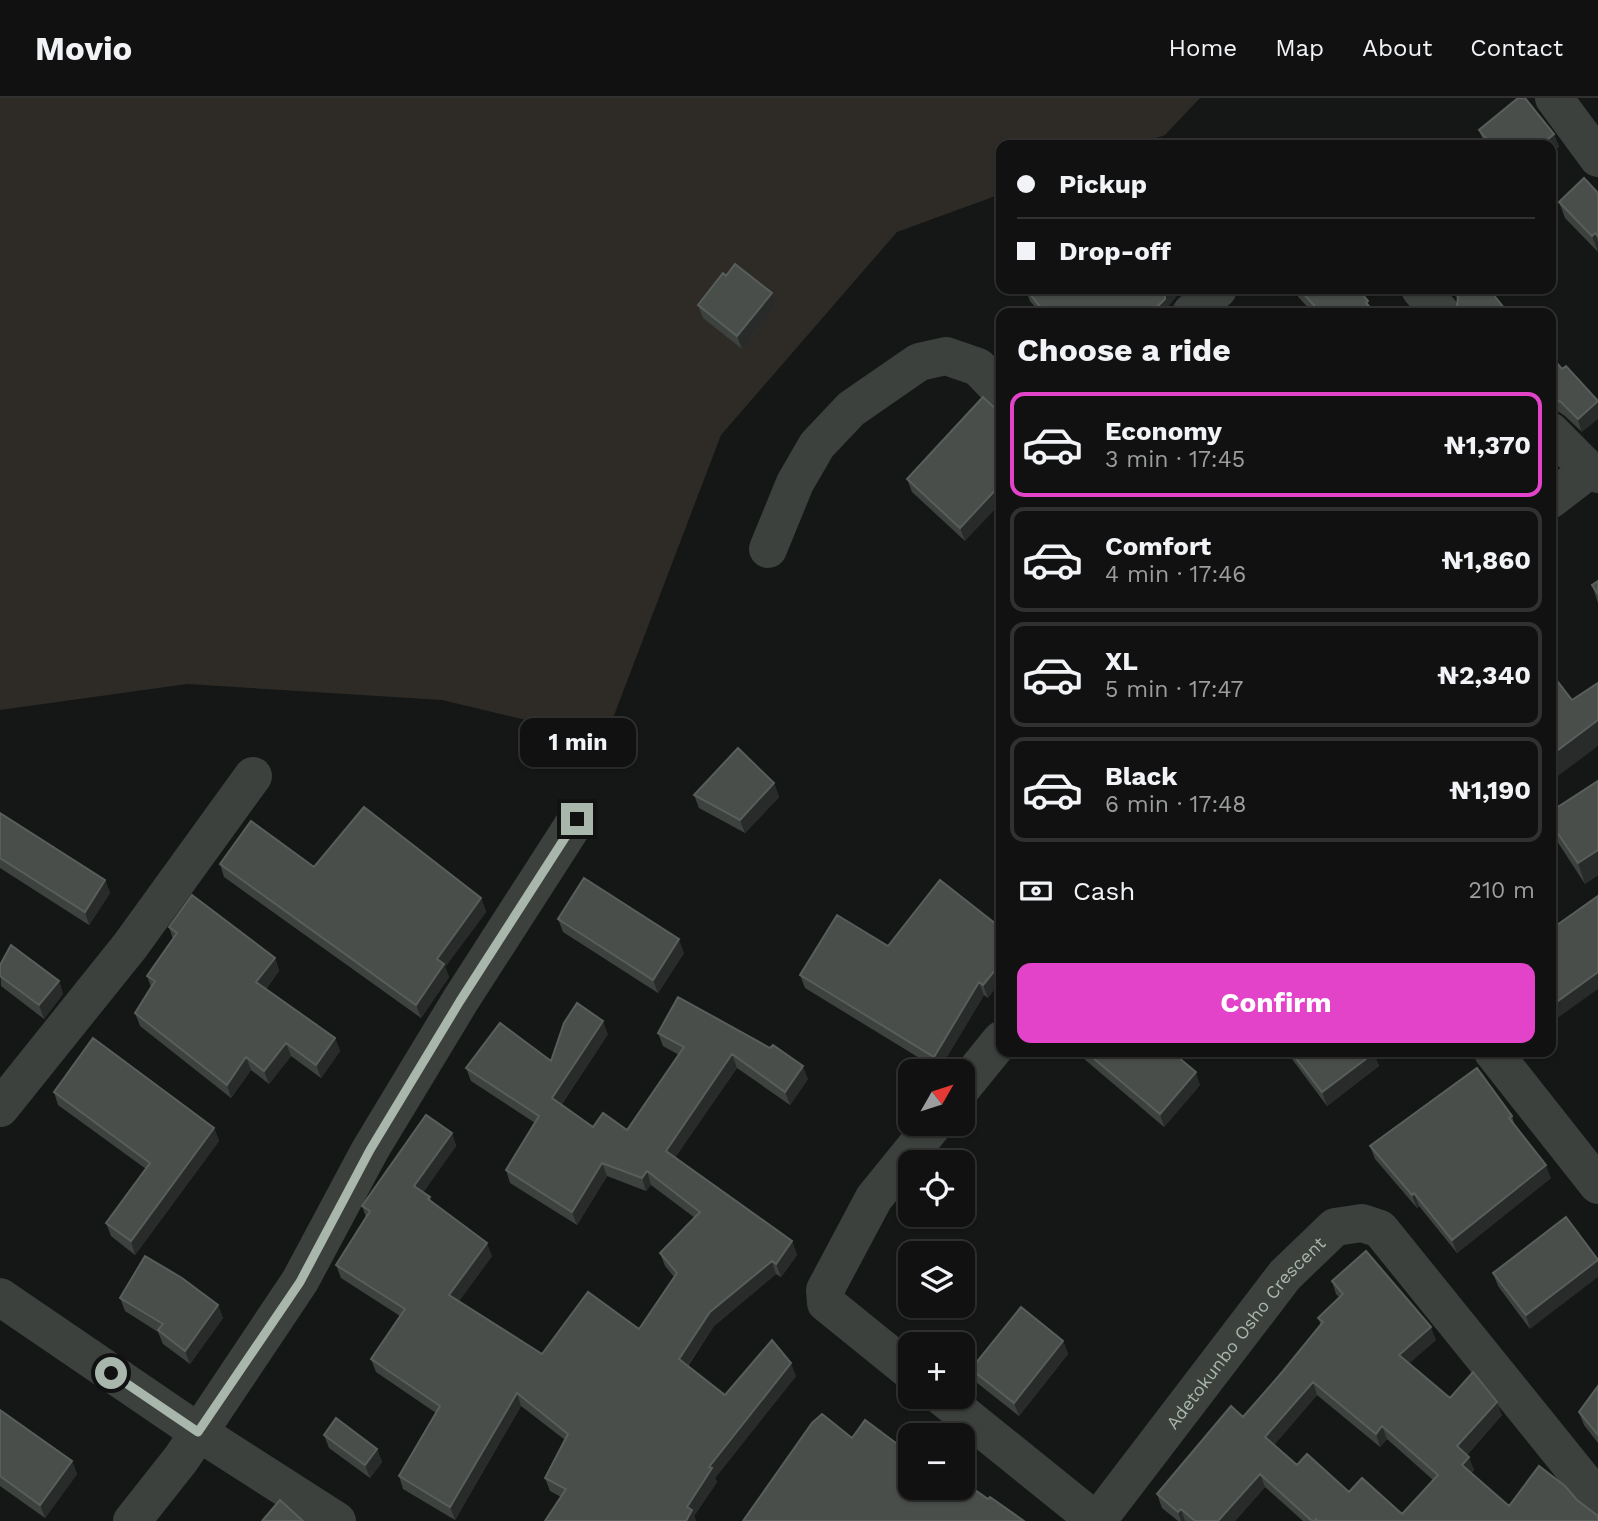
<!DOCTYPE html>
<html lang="en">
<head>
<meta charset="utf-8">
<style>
	body { margin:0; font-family:"Work Sans",sans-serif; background:#1e1f1e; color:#f1f3f6; height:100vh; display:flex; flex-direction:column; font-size:26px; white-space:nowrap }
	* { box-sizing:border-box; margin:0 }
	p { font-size:23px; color:#9c9d9f }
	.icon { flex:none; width:38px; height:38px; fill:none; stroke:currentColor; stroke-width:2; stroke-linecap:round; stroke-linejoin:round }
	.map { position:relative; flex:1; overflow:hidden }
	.drawer { position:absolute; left:996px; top:210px; width:560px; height:749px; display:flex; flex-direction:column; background:#101110; border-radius:14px; box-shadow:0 2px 5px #0004,0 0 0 2px #303130 }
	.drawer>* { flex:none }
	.top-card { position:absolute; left:996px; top:42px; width:560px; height:154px; border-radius:14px; box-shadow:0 2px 5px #0004,0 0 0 2px #303130; display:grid; align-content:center; height:154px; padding:0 21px; background:#101110 }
	.needle { width:46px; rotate:51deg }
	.fabs { position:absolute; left:898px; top:961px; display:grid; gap:14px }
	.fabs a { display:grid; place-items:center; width:77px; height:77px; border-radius:14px; background:#101110; box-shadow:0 2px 5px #0004,0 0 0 2px #303130; font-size:35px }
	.end { position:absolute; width:32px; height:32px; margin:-16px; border:9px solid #a8b6ab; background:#111; box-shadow:0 0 0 4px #111 }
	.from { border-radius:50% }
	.bubble { position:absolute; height:49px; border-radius:14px; background:#101110; box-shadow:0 2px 5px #0004,0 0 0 2px #303130; font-size:23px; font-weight:700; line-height:49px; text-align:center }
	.top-card b { display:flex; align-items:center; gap:24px; height:66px; font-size:26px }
	.top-card b+b { border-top:2px solid #303130 }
	.top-card i { width:18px; height:18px; background:#f1f3f6 }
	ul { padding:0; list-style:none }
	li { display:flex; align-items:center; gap:21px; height:105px; margin:0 14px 10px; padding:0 7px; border:4px solid #303130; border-radius:14px }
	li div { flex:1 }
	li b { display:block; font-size:26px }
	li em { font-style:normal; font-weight:700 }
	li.selected { border-color:#e243c8 }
	li>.icon { width:63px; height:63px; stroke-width:1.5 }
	h2 { padding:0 21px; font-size:32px; line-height:84px }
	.pay { display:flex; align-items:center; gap:18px; height:77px; padding:0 21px; font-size:26px }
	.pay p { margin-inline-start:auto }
	.button { display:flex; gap:14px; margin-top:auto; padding:14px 21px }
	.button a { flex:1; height:80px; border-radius:14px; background:#e243c8; color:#fff; font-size:28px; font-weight:700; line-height:80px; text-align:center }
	header { display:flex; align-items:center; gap:42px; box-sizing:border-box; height:98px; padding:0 35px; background:#101110; border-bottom:2px solid #303130 }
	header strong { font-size:33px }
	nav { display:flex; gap:38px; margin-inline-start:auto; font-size:24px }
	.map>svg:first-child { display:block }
</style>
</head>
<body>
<header>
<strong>Movio</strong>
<nav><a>Home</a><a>Map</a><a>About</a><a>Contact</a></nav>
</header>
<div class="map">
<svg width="1598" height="1423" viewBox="0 0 1598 1423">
	<rect width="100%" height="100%" fill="#151716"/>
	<path fill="#2e2b26" d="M 0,0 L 1200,0 L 1165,37 L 1137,47 L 1001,47 L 1001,96 L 897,134 L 721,337 L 605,641 L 442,602 L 187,586 L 0,612 Z"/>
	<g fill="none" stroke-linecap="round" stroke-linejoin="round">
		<g stroke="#3c413d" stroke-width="38">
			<path d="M 1554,0 L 1598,60"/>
			<path d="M 1420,191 L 1441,215"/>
			<path d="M 1191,215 L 1218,191"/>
			<path d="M 1550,333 L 1589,372 L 1598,376"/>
			<path d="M 1550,402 L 1589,372"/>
			<path d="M 768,451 L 795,385 L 817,347 L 851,311 L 919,264 L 946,258 L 978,269 L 1001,293"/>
			<path d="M 1493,954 L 1598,1087"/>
			<path d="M 962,990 L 1001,942"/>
			<path d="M 0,1010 L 130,848 L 253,678"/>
			<path d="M 0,1199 L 198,1334 L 337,1423"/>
			<path d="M 910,1273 L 826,1205 L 825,1192 L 874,1100 L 934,1026"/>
			<path d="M 941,1298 L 1096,1423"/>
			<path d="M 132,1423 L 181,1361 L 300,1183 L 370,1052 L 460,903 L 577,721"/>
			<path id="s1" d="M 1097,1423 L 1285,1177 L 1335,1129 L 1362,1125 L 1380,1131 L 1598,1401"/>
		</g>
	</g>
	<path fill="#3d423f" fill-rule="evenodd" d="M 1479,32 L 1554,36 L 1559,49 L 1550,47 L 1485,47 Z
		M 1598,95 L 1598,154 L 1565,120 L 1559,104 Z
		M 726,178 L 772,195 L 776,208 L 742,251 L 703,220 L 698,207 Z
		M 1025,191 L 1176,199 L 1169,207 L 1170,214 L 1169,215 L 1040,215 L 1030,203 Z
		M 1291,191 L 1358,191 L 1375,215 L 1313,215 Z
		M 1449,191 L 1489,191 L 1508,215 L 1459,215 L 1457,208 L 1458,201 Z
		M 1550,257 L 1562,271 L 1582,334 L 1565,318 L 1556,312 L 1550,312 Z
		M 983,299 L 965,443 L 912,394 L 907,381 Z
		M 1598,483 L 1598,505 L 1592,487 Z
		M 1598,683 L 1598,777 L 1585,786 L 1553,737 L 1550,730 L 1550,714 Z
		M 774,685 L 779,699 L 745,735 L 699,710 L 694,697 Z
		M 0,715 L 105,782 L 110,795 L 89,827 L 0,770 Z
		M 220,766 L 314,769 L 481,800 L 486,814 L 445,869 L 449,879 L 421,920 L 224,779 Z
		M 558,821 L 684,855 L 658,895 L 563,834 Z
		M 169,829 L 275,860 L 279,873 L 266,891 L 335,940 L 340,953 L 321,980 L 291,958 L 269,986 L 251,972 L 231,1000 L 140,928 L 135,915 L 151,889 L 147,878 L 173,841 Z
		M 1001,830 L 988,900 L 984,897 L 939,972 L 805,890 L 800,877 L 888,848 Z
		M 1550,832 L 1556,921 L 1550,917 Z
		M 0,867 L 59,883 L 63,896 L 44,921 L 1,888 Z
		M 678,899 L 808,981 L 790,1007 L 737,970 L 675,1059 L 792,1143 L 797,1157 L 781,1179 L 776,1176 L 714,1228 L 688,1268 L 725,1297 L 796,1278 L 715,1380 L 717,1384 L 694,1418 L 696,1423 L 545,1423 L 561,1399 L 550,1393 L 545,1380 L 565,1342 L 521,1308 L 455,1422 L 403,1391 L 399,1378 L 436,1315 L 376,1274 L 371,1261 L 400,1218 L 341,1180 L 336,1167 L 366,1119 L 362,1108 L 452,1035 L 456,1048 L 423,1094 L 430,1099 L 431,1103 L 492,1158 L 459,1203 L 542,1256 L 639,1231 L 674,1179 L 665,1168 L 660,1155 L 695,1120 L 651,1087 L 646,1093 L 607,1078 L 577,1127 L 510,1085 L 506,1072 L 535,1025 L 471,983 L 466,970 L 551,963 L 608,936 L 562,1006 L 593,1029 L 627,1032 L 679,957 L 663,948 L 658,935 Z
		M 1076,954 L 1172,954 L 1200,987 L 1164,1029 Z
		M 1287,954 L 1373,954 L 1379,968 L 1327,1008 L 1289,957 Z
		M 54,994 L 214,1030 L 219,1043 L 135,1157 L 111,1138 L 106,1125 L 146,1071 L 58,1007 Z
		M 1512,1018 L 1515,1028 L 1551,1080 L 1457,1155 L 1419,1108 L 1417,1110 L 1375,1061 L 1370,1048 Z
		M 1566,1119 L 1530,1231 L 1498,1188 L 1493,1175 Z
		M 1332,1183 L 1436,1242 L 1409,1265 L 1450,1300 L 1502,1317 L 1467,1357 L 1474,1372 L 1471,1375 L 1509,1408 L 1577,1402 L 1598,1423 L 1303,1423 L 1265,1389 L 1235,1423 L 1178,1423 L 1162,1410 L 1157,1396 L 1243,1319 L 1283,1273 L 1321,1227 L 1318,1220 L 1340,1200 L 1336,1196 ZM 1317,1297 L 1380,1349 L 1387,1341 L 1433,1382 L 1402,1416 L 1349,1394 L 1297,1367 L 1274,1347 Z
		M 120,1200 L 218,1207 L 223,1220 L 190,1266 L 163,1246 L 158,1234 L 125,1213 Z
		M 1063,1243 L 1068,1256 L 1019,1318 L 976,1284 L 971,1271 Z
		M 1598,1288 L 1598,1345 L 1584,1327 L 1579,1314 Z
		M 0,1312 L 72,1363 L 77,1376 L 45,1420 L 0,1388 Z
		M 324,1337 L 377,1351 L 382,1364 L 370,1380 L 329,1350 Z"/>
	<path fill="#282b2a" d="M 1554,36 L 1559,49 L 1550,57 L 1550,47 L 1541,47 Z
		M 1595,135 L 1598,144 L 1598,154 L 1592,138 Z
		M 1167,191 L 1186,191 L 1176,199 L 1169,207 L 1170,214 L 1169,215 L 1151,215 Z
		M 772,195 L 776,208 L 742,251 L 737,238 Z
		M 1598,303 L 1598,321 L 1582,334 L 1578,321 Z
		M 1001,386 L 1001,405 L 965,443 L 960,430 Z
		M 1598,622 L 1598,648 L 1550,684 L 1550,658 Z
		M 774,685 L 779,699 L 745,735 L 740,722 Z
		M 1598,752 L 1598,777 L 1585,786 L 1578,765 Z
		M 105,782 L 110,795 L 89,827 L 85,814 Z
		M 481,800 L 486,814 L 445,869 L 449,879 L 421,920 L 416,907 L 437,861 Z
		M 679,841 L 684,855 L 658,895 L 653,882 Z
		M 275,860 L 279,873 L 261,897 L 256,884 Z
		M 1001,865 L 1001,884 L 988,900 L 983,887 Z
		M 1598,874 L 1598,891 L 1556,921 L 1551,908 Z
		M 59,883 L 63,896 L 44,921 L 39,907 Z
		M 979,884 L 984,897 L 939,972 L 934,959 Z
		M 603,923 L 608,936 L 557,1013 L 552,1000 Z
		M 335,940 L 340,953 L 321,980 L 316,967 Z
		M 286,945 L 291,958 L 269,986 L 264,973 Z
		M 1374,955 L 1379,968 L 1327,1008 L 1322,994 Z
		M 732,956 L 737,970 L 671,1066 L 666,1053 Z
		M 246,959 L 251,972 L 231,1000 L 227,987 Z
		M 803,968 L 808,981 L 790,1007 L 785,994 Z
		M 1196,974 L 1200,987 L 1164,1029 L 1160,1016 Z
		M 214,1030 L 219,1043 L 135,1157 L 131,1143 Z
		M 452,1035 L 456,1048 L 419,1101 L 414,1088 Z
		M 602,1065 L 607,1078 L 577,1127 L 572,1114 Z
		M 1546,1067 L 1551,1080 L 1457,1155 L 1452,1142 Z
		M 647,1073 L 651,1087 L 646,1093 L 642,1080 Z
		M 1414,1095 L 1419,1108 L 1417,1110 L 1412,1097 Z
		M 792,1143 L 797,1157 L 781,1179 L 776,1166 Z
		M 487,1145 L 492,1158 L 454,1210 L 449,1197 Z
		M 1598,1162 L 1598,1179 L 1530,1231 L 1526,1217 Z
		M 772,1163 L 776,1176 L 714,1228 L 683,1274 L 679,1261 L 710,1214 Z
		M 218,1207 L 223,1220 L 190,1266 L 185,1253 Z
		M 1431,1229 L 1436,1242 L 1404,1270 L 1399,1257 Z
		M 1063,1243 L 1068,1256 L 1019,1318 L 1014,1305 Z
		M 791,1265 L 796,1278 L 715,1380 L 717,1384 L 694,1418 L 696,1423 L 686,1423 L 687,1409 L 709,1369 Z
		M 1313,1284 L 1317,1297 L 1270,1352 L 1265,1339 Z
		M 517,1295 L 521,1308 L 455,1422 L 450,1409 Z
		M 1497,1304 L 1502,1317 L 1462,1362 L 1457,1348 Z
		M 1382,1328 L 1387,1341 L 1380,1349 L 1376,1336 Z
		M 377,1351 L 382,1364 L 370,1380 L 365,1367 Z
		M 1469,1359 L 1474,1372 L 1467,1380 L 1462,1367 Z
		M 72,1363 L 77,1376 L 45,1420 L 40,1407 Z
		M 1260,1376 L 1265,1389 L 1235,1423 L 1218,1423 Z
		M 1181,1411 L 1185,1423 L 1181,1423 L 1178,1414 Z"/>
	<path fill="#494e4b" stroke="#585e5a" stroke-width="2" fill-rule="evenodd" d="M 1518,0 L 1525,0 L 1554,36 L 1541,47 L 1491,47 L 1479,32 Z
		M 1584,80 L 1598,95 L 1598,138 L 1595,135 L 1592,138 L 1559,104 Z
		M 735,166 L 772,195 L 737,238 L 698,207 L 723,175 L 726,178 Z
		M 1026,191 L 1167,191 L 1165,194 L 1165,201 L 1151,215 L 1045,215 Z
		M 1299,191 L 1358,191 L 1368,203 L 1366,205 L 1375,215 L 1321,215 Z
		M 1454,191 L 1489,191 L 1508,215 L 1462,215 L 1457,208 L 1458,198 Z
		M 1550,257 L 1562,271 L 1566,268 L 1598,303 L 1578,321 L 1561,304 L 1550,299 Z
		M 983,299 L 1001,316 L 1001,386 L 960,430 L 907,381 Z
		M 1598,483 L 1598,496 L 1592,487 Z
		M 1555,580 L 1572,602 L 1598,585 L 1598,622 L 1550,658 L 1550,583 Z
		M 738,650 L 774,685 L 740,722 L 694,697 Z
		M 1598,683 L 1598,752 L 1578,765 L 1550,724 L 1550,714 Z
		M 364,709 L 481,800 L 437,861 L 444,866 L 416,907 L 220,766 L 251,723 L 314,769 Z
		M 0,715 L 105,782 L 85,814 L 0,760 Z
		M 584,780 L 679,841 L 653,882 L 558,821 Z
		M 940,782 L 1001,830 L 1001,865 L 983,887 L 979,884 L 934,959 L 800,877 L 837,817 L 888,848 Z
		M 192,797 L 275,860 L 256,884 L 335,940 L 316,967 L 286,945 L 264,973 L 246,959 L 227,987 L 135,915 L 155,883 L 147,878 L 177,835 L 169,829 Z
		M 1598,798 L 1598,874 L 1551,908 L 1550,832 Z
		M 11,847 L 59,883 L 39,907 L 0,878 L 0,867 Z
		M 678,899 L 770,950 L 773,947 L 803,968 L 785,994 L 732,956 L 666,1053 L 792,1143 L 776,1166 L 772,1163 L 710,1214 L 679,1261 L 725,1297 L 772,1242 L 791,1265 L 709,1369 L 712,1370 L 687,1409 L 692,1412 L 686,1423 L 545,1423 L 566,1391 L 545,1380 L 568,1336 L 517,1295 L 450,1409 L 399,1378 L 440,1308 L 371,1261 L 405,1211 L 336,1167 L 370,1113 L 362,1108 L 426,1017 L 452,1035 L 414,1088 L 430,1099 L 428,1101 L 487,1145 L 449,1197 L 542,1256 L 588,1194 L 639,1231 L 677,1175 L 660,1155 L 700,1114 L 647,1073 L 642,1080 L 602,1065 L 572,1114 L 506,1072 L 539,1018 L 466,970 L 500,925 L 551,963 L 564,925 L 577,905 L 603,923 L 552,1000 L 593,1029 L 603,1015 L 627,1032 L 684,949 L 658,935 Z
		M 93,940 L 214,1030 L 131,1143 L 106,1125 L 150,1065 L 54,994 Z
		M 1086,954 L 1172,954 L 1196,974 L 1160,1016 Z
		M 1291,954 L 1373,954 L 1374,955 L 1322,994 Z
		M 1477,970 L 1512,1018 L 1509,1020 L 1546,1067 L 1452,1142 L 1414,1095 L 1412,1097 L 1370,1048 Z
		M 1566,1119 L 1598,1162 L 1526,1217 L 1493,1175 Z
		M 1366,1153 L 1431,1229 L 1399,1257 L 1450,1300 L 1473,1274 L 1497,1304 L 1457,1348 L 1469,1359 L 1462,1367 L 1509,1408 L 1539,1368 L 1565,1388 L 1577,1402 L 1598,1418 L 1598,1423 L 1318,1423 L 1316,1421 L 1315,1423 L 1312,1423 L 1260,1376 L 1218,1423 L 1195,1423 L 1181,1411 L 1178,1414 L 1157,1396 L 1231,1308 L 1243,1319 L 1283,1273 L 1323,1224 L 1318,1220 L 1343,1196 L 1332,1183 ZM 1313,1284 L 1376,1336 L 1382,1328 L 1438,1377 L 1402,1416 L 1362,1380 L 1349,1394 L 1307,1356 L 1297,1367 L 1265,1339 Z
		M 145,1158 L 182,1180 L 218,1207 L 185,1253 L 158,1232 L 163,1226 L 120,1200 Z
		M 1021,1209 L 1063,1243 L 1014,1305 L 971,1271 Z
		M 1598,1288 L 1598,1337 L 1579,1314 Z
		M 0,1312 L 72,1363 L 40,1407 L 0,1378 Z
		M 822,1316 L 852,1340 L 865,1322 L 908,1354 L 910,1352 L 910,1390 L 962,1390 L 962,1383 L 988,1401 L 990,1399 L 1024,1423 L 743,1423 L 812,1325 Z
		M 336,1320 L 377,1351 L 365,1367 L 324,1337 Z
		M 280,1402 L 303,1423 L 262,1423 Z"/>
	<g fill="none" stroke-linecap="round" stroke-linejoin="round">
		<path stroke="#a8b6ab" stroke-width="9" d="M 111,1275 L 198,1334 L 300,1184 L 370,1052 L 460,903 L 577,721"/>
	</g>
	<g text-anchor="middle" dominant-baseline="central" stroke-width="7" stroke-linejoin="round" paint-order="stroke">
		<g font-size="18" fill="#a8b6ab" stroke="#101211">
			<text stroke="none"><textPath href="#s1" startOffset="240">Adetokunbo Osho Crescent</textPath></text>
		</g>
	</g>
</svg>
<div class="fabs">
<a><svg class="needle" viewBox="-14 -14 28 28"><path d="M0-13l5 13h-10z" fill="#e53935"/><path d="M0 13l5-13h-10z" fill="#9c9d9f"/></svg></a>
<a><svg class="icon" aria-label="locate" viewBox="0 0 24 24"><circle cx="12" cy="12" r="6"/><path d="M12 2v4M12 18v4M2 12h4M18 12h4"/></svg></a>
<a><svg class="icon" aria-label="layers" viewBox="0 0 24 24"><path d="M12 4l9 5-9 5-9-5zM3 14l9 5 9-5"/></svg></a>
<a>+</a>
<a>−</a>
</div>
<i class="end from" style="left:111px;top:1275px"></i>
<i class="end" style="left:577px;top:721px"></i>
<div class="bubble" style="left:520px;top:620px;width:116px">1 min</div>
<div class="top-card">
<b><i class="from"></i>Pickup</b>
<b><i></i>Drop-off</b>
</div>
<section class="drawer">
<h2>Choose a ride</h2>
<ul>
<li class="selected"><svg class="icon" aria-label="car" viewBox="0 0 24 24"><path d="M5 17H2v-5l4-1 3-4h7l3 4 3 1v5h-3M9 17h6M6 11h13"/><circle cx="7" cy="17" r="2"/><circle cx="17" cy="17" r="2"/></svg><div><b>Economy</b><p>3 min · 17:45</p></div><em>₦1,370</em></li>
<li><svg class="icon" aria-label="car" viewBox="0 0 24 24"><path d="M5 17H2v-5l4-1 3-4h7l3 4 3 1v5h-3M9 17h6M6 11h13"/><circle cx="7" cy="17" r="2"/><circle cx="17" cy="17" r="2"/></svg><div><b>Comfort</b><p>4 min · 17:46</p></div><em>₦1,860</em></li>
<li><svg class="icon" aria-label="car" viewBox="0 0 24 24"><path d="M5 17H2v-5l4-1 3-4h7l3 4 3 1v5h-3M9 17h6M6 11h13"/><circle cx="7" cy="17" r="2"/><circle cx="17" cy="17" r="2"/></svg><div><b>XL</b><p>5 min · 17:47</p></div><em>₦2,340</em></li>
<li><svg class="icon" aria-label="car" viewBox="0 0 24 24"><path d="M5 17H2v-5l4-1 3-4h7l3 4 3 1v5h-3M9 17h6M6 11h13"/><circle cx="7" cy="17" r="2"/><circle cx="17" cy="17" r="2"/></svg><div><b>Black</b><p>6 min · 17:48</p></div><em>₦1,190</em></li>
</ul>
<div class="pay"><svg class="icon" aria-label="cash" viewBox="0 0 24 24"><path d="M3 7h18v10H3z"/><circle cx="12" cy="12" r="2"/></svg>Cash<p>210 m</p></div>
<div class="button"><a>Confirm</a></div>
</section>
</div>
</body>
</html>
